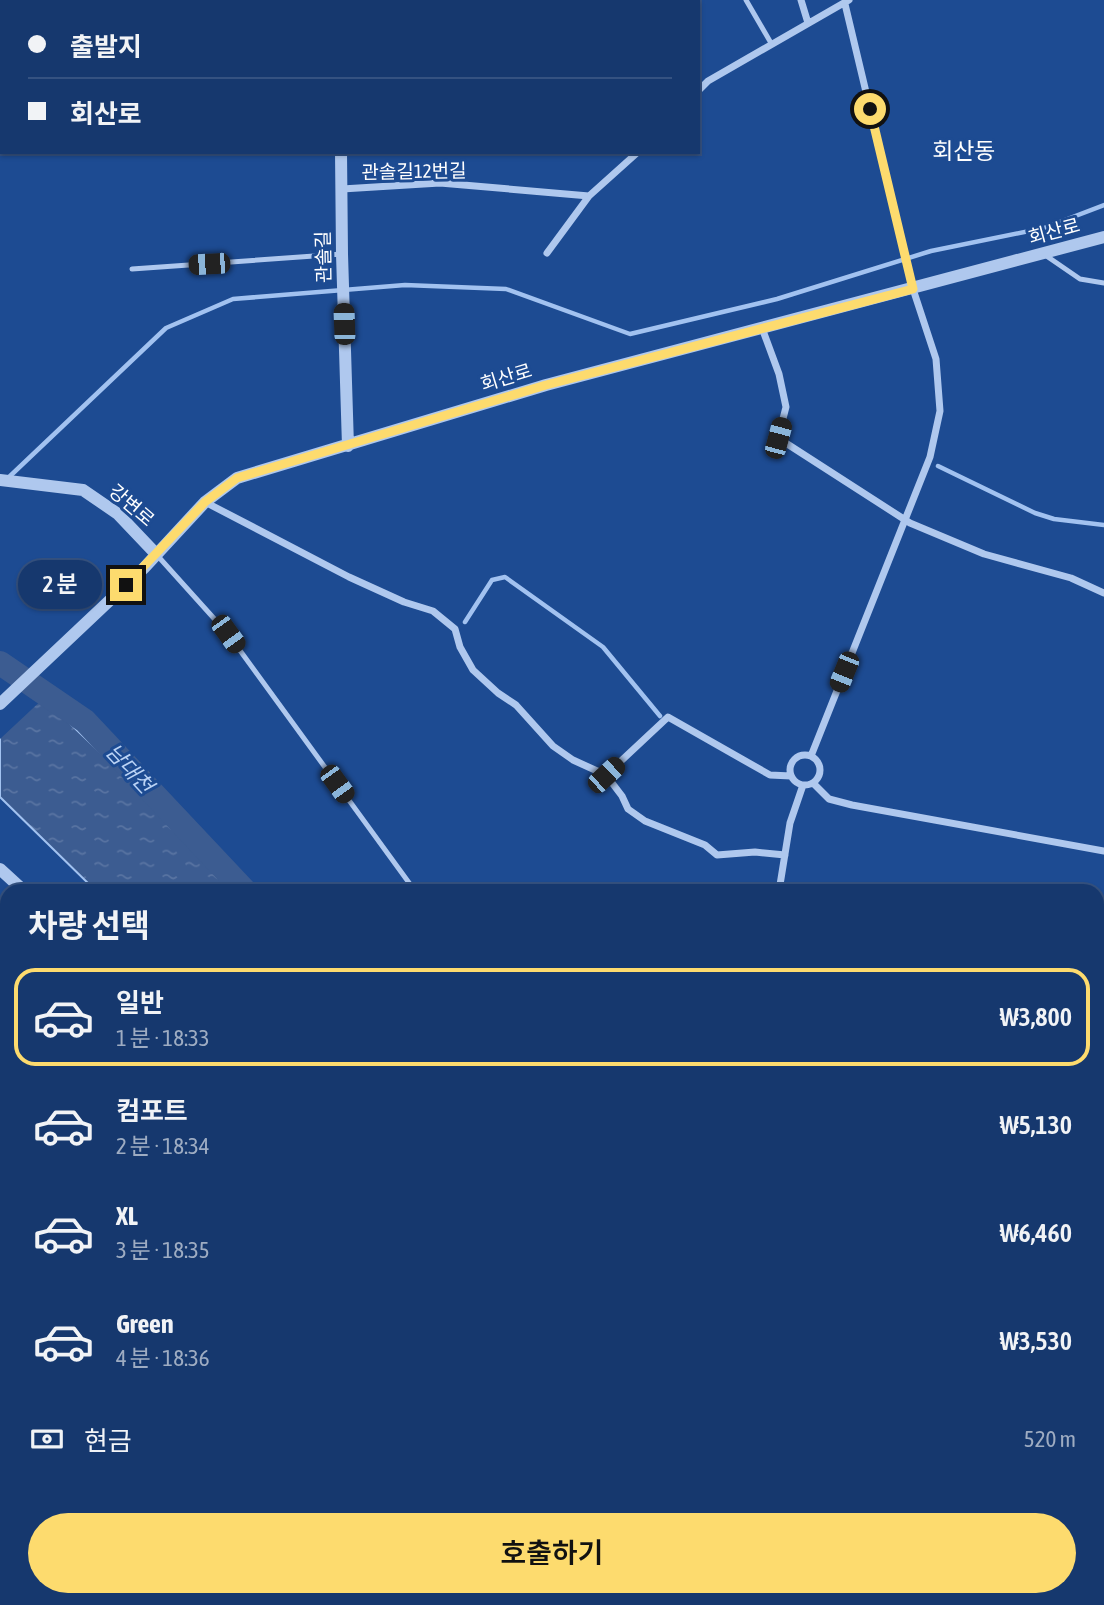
<!DOCTYPE html>
<html lang="ko">
<head>
<meta charset="utf-8">
<style>
	body { margin:0; font-family:"Asap Condensed","Noto Sans KR",sans-serif; background:#234376; color:#f1f3f6; height:100vh; display:flex; flex-direction:column; font-size:26px; white-space:nowrap }
	* { box-sizing:border-box; margin:0 }
	p { font-size:23px; color:#9eacc2 }
	.icon { flex:none; width:38px; height:38px; fill:none; stroke:currentColor; stroke-width:2; stroke-linecap:round; stroke-linejoin:round }
	.map { position:relative; flex:1; overflow:hidden }
	.side { position:absolute; left:0px; top:884px; width:1104px; height:723px; display:flex; flex-direction:column; background:#16386e; border-radius:21px 21px 0 0; box-shadow:0 2px 5px #0004,0 0 0 2px #355281 }
	.side>* { flex:none }
	.hud { position:absolute; left:0px; top:0px; width:700px; height:154px; box-shadow:0 2px 5px #0004,0 0 0 2px #355281; display:grid; align-content:center; height:154px; padding:0 28px; background:#16386e }
	.end { position:absolute; width:32px; height:32px; margin:-16px; border:9px solid #fddb6e; background:#111; box-shadow:0 0 0 4px #111 }
	.from { border-radius:50% }
	.bubble { position:absolute; height:49px; border-radius:24px; background:#16386e; box-shadow:0 2px 5px #0004,0 0 0 2px #355281; font-size:23px; font-weight:600; line-height:49px; text-align:center }
	.car { position:absolute; width:21px; height:42px; margin:-21px -10px; border-radius:9px; box-shadow:0 0 5px 2px #0007; background:linear-gradient(#222 24%,#8ab4d8 0 40%,#222 0 76%,#8ab4d8 0 86%,#222 0) }
	.hud b { display:flex; align-items:center; gap:24px; height:66px; font-size:26px }
	.hud b+b { border-top:2px solid #355281 }
	.hud i { width:18px; height:18px; background:#f1f3f6 }
	ul { padding:0; list-style:none }
	li { display:flex; align-items:center; gap:21px; height:98px; margin:0 14px 10px; padding:0 14px; border:4px solid transparent; border-radius:21px }
	li div { flex:1 }
	li b { display:block; font-size:26px }
	li em { font-style:normal; font-weight:600 }
	li.active { border-color:#fddb6e }
	li>.icon { width:63px; height:63px; stroke-width:1.5 }
	h2 { padding:0 28px; font-size:32px; line-height:84px }
	.pay { display:flex; align-items:center; gap:18px; height:77px; padding:0 28px; font-size:26px }
	.pay p { margin-inline-start:auto }
	.primary-button { display:flex; gap:14px; margin-top:auto; padding:14px 28px }
	.primary-button a { flex:1; height:80px; border-radius:42px; background:#fddb6e; color:#111; font-size:28px; font-weight:600; line-height:80px; text-align:center }
	.map>svg:first-child { display:block }
</style>
</head>
<body>
<div class="map">
<svg width="1104" height="1605" viewBox="0 0 1104 1605">
	<defs>
		<pattern id="forest-crowns" width="20" height="18" patternUnits="userSpaceOnUse" patternTransform="scale(1.75)"><rect width="20" height="18" fill="#3164b0"/><path d="M2 6a3 3 0 1 1 6 0M12 15a3 3 0 1 1 6 0" fill="none" stroke="#507bbc"/></pattern>
		<pattern id="water-ripples" width="26" height="14" patternUnits="userSpaceOnUse" patternTransform="scale(1.75)"><rect width="26" height="14" fill="#3c5c91"/><path d="M2 4q2-2 4 0t4 0M15 11q2-2 4 0t4 0" fill="none" stroke="#5974a2"/></pattern>
	</defs>
	<rect width="100%" height="100%" fill="#1d4b92"/>
	<path fill="url(#forest-crowns)" d="M 166,1600 L 353,1600 L 368,1605 L 166,1605 Z"/>
	<path fill="url(#water-ripples)" stroke="#a2c2f0" stroke-width="2" d="M 0,657 L 246,891 L 96,891 L 0,797 Z
		M 1097,1568 L 1104,1570 L 1104,1605 L 835,1605 L 829,1600 L 1097,1600 Z"/>
	<path fill="#1d4b92" d="M 10,662 L 46,696 L 0,739 L 0,671 Z"/>
	<g fill="none" stroke-linecap="round" stroke-linejoin="round">
		<path stroke="#a2c2f0" stroke-width="4.5" d="M 938,466 L 1035,513 L 1054,519 L 1104,525
			M 8,478 L 166,328 L 233,299 L 405,285 L 506,289 L 630,334 L 777,299 L 931,251 L 1044,228 L 1104,205
			M 465,622 L 492,580 L 505,577 L 603,647 L 660,716"/>
		<path stroke="#3c5c91" stroke-width="24" d="M 0,663 L 85,721 L 245,891"/>
		<path stroke="#afc8ee" stroke-width="5" d="M 746,0 L 771,43
			M 1045,255 L 1080,279 L 1104,283
			M 132,269 L 342,254
			M 156,554 L 228,634 L 415,891
			M 1097,1430 L 1104,1430"/>
		<path stroke="#afc8ee" stroke-width="7" d="M 127,0 L 128,2
			M 801,0 L 808,23
			M 248,2 L 248,0
			M 698,91 L 708,81 L 849,0
			M 342,189 L 440,183 L 589,196 L 638,152
			M 547,253 L 589,196
			M 762,328 L 779,374 L 786,407 L 778,438 L 910,523 L 984,554 L 1071,578 L 1104,593
			M 205,502 L 349,577 L 404,602 L 433,611 L 455,629 L 460,647 L 473,670 L 498,693 L 516,705 L 553,746 L 573,760 L 606,775 L 668,717 L 770,775 L 791,776
			M790 770a15 15 0 1 1 30 0a15 15 0 1 1-30 0Z
			M 811,756 L 930,457 L 940,411 L 936,359 L 913,289 L 845,4
			M 606,775 L 622,796 L 628,809 L 645,821 L 705,845 L 717,855 L 755,852 L 785,855
			M 813,783 L 829,799 L 852,805 L 1104,851
			M 779,891 L 790,823 L 803,785
			M 20,1605 L 21,1600"/>
		<path stroke="#afc8ee" stroke-width="12" d="M 337,0 L 337,2
			M 341,152 L 342,254 L 348,446
			M 0,480 L 83,490 L 118,514 L 156,554
			M 0,704 L 144,568 L 205,502 L 237,478 L 546,385 L 1104,237
			M 0,869 L 24,891
			M 0,1409 L 7,1411
			M 479,1600 L 488,1605"/>
		<path stroke="#fafcff" stroke-width="19" d="M 0,1330 L 7,1331
			M 0,1358 L 7,1360
			M 0,1383 L 7,1385
			M 522,1600 L 531,1605
			M 565,1600 L 574,1605"/>
	</g>
	<g fill="none" stroke-linecap="round" stroke-linejoin="round">
		<path stroke="#fddb6e" stroke-width="9" d="M 126,585 L 205,502 L 237,478 L 546,385 L 913,289 L 870,109"/>
	</g>
	<g text-anchor="middle" dominant-baseline="central" stroke-width="6" stroke-linejoin="round" paint-order="stroke">
		<g font-size="19" fill="#fff" stroke="#1d4b92">
			<text transform="translate(414 171) rotate(-1)">관솔길12번길</text>
			<text transform="translate(1054 231) rotate(-15)">회산로</text>
			<text transform="translate(323 257) rotate(-91)">관솔길</text>
			<text transform="translate(506 377) rotate(-17)">회산로</text>
			<text transform="translate(132 505) rotate(41)">강변로</text>
		</g>
		<g font-size="21" font-style="italic" fill="#bbd3f5" stroke="#1d4b92">
			<text transform="translate(130 768) rotate(47)">남대천</text>
		</g>
		<g font-size="23" fill="#fff" stroke="#1d4b92">
			<text x="964" y="151">회산동</text>
		</g>
	</g>
</svg>
<i class="end from" style="left:870px;top:109px"></i>
<i class="end" style="left:126px;top:585px"></i>
<div class="bubble" style="left:18px;top:560px;width:84px">2 분</div>
<i class="car" style="left:209px;top:264px;rotate:267deg"></i>
<i class="car" style="left:344px;top:324px;rotate:358deg"></i>
<i class="car" style="left:778px;top:438px;rotate:15deg"></i>
<i class="car" style="left:228px;top:634px;rotate:144deg"></i>
<i class="car" style="left:844px;top:672px;rotate:202deg"></i>
<i class="car" style="left:606px;top:775px;rotate:47deg"></i>
<i class="car" style="left:337px;top:784px;rotate:144deg"></i>
<div class="hud">
<b><i class="from"></i>출발지</b>
<b><i></i>회산로</b>
</div>
<section class="side">
<h2>차량 선택</h2>
<ul>
<li class="active"><svg class="icon" aria-label="car" viewBox="0 0 24 24"><path d="M5 17H2v-5l4-1 3-4h7l3 4 3 1v5h-3M9 17h6M6 11h13"/><circle cx="7" cy="17" r="2"/><circle cx="17" cy="17" r="2"/></svg><div><b>일반</b><p>1 분 · 18:33</p></div><em>₩3,800</em></li>
<li><svg class="icon" aria-label="car" viewBox="0 0 24 24"><path d="M5 17H2v-5l4-1 3-4h7l3 4 3 1v5h-3M9 17h6M6 11h13"/><circle cx="7" cy="17" r="2"/><circle cx="17" cy="17" r="2"/></svg><div><b>컴포트</b><p>2 분 · 18:34</p></div><em>₩5,130</em></li>
<li><svg class="icon" aria-label="car" viewBox="0 0 24 24"><path d="M5 17H2v-5l4-1 3-4h7l3 4 3 1v5h-3M9 17h6M6 11h13"/><circle cx="7" cy="17" r="2"/><circle cx="17" cy="17" r="2"/></svg><div><b>XL</b><p>3 분 · 18:35</p></div><em>₩6,460</em></li>
<li><svg class="icon" aria-label="car" viewBox="0 0 24 24"><path d="M5 17H2v-5l4-1 3-4h7l3 4 3 1v5h-3M9 17h6M6 11h13"/><circle cx="7" cy="17" r="2"/><circle cx="17" cy="17" r="2"/></svg><div><b>Green</b><p>4 분 · 18:36</p></div><em>₩3,530</em></li>
</ul>
<div class="pay"><svg class="icon" aria-label="cash" viewBox="0 0 24 24"><path d="M3 7h18v10H3z"/><circle cx="12" cy="12" r="2"/></svg>현금<p>520 m</p></div>
<div class="primary-button"><a>호출하기</a></div>
</section>
</div>
</body>
</html>
